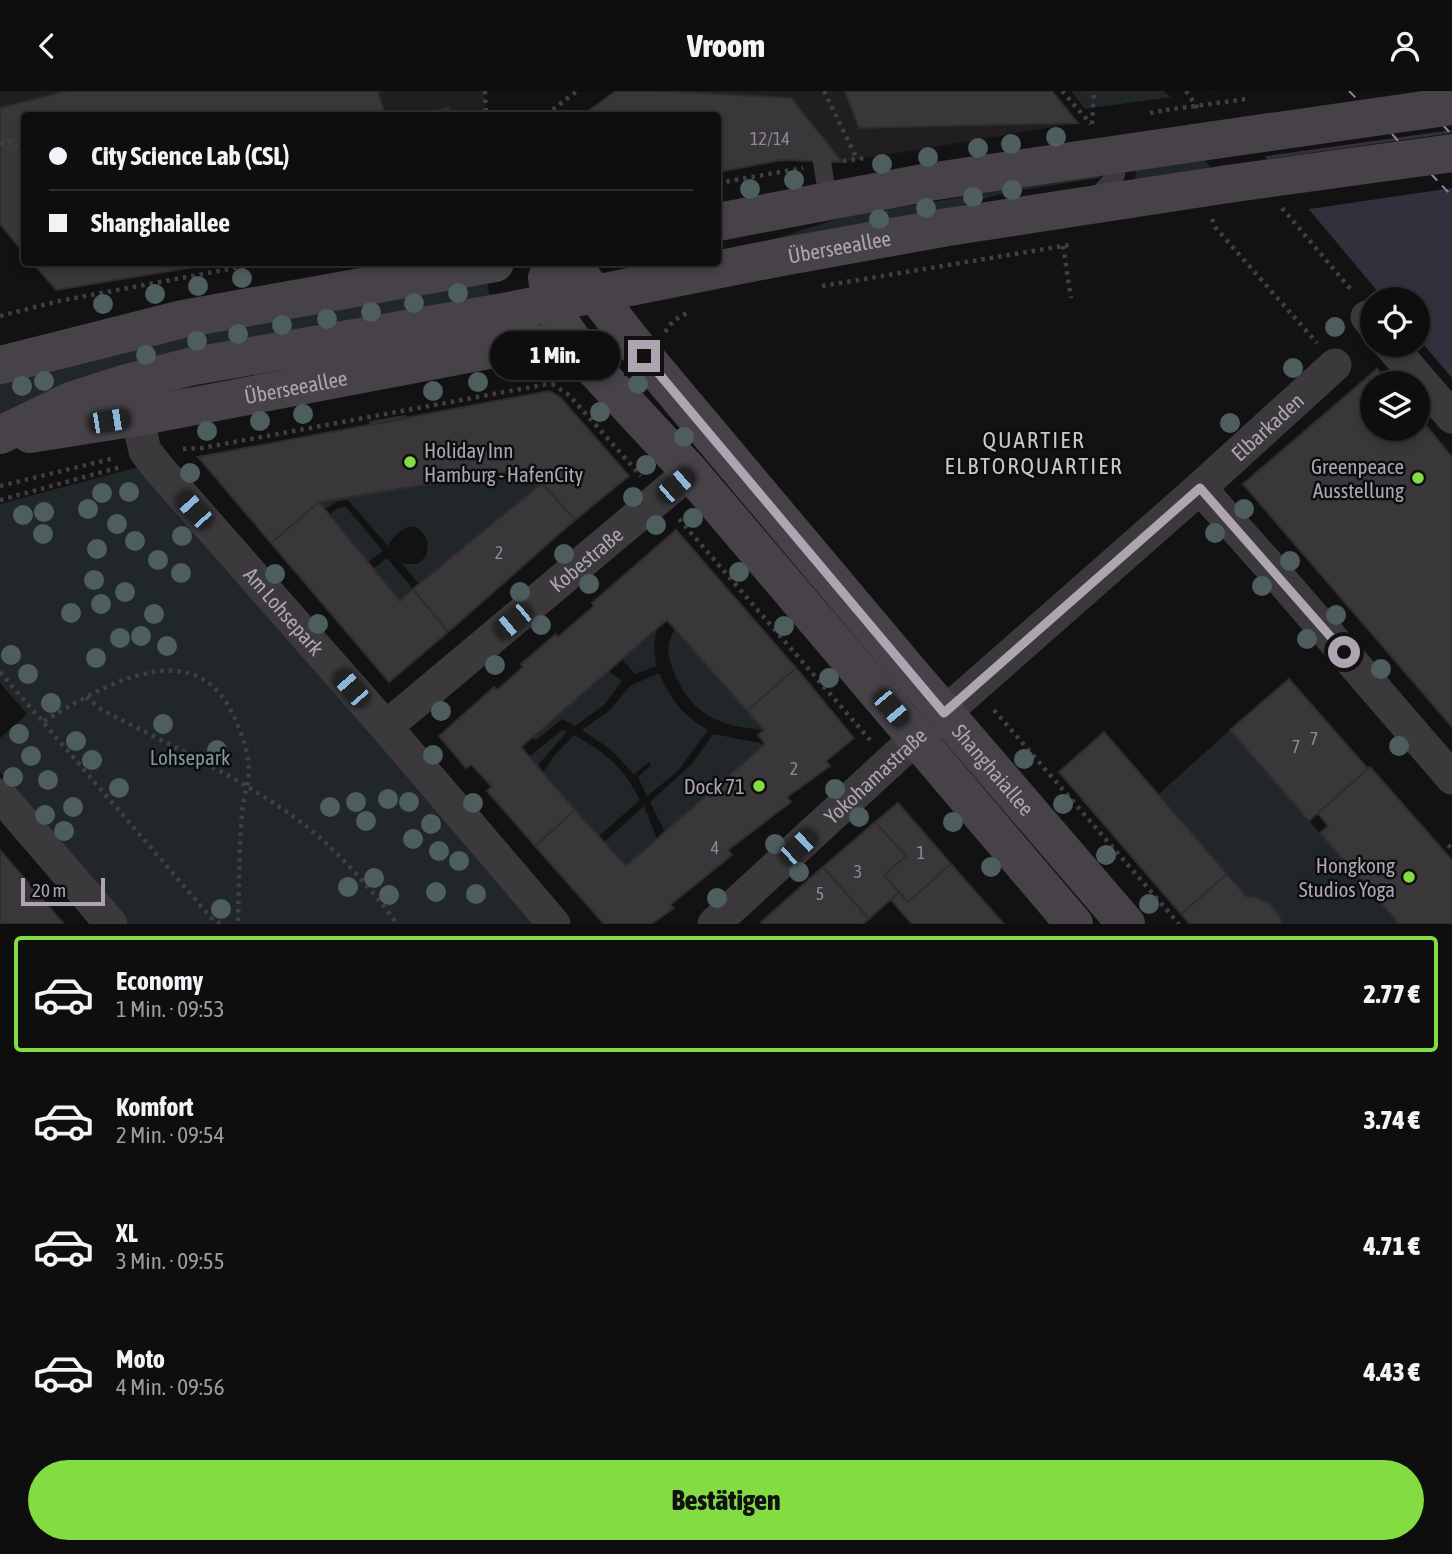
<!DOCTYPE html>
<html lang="de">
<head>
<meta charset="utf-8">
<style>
	body { margin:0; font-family:"Asap Condensed",sans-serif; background:#1c1c1c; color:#f1f3f6; height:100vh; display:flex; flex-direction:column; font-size:26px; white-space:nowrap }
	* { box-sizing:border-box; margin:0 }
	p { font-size:23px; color:#9b9c9e }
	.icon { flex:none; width:38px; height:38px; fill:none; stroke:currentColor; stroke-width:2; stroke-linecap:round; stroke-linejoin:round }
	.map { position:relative; height:833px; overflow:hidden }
	.drawer { display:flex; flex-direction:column; background:#0e0e0e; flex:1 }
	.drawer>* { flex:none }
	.banner { position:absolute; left:21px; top:21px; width:700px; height:154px; border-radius:7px; box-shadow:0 4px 10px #0003,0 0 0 2px #2e2e2e; display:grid; align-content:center; height:154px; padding:0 28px; background:#0e0e0e }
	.controls { position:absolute; left:1360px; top:196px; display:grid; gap:14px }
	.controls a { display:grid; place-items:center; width:70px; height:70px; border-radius:50%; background:#0e0e0e; box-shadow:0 4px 10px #0003,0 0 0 2px #2e2e2e; font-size:35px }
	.scale { position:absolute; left:21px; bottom:18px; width:84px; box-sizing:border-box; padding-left:7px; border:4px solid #ada5b2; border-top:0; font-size:19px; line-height:24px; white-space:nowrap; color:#ada5b2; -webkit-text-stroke:5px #0e0d0e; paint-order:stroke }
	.end { position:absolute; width:32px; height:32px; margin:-16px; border:9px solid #ada5b2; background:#111; box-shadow:0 0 0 4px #111 }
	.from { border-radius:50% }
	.bubble { position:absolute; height:49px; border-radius:24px; background:#0e0e0e; box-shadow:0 4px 10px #0003,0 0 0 2px #2e2e2e; font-size:23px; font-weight:800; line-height:49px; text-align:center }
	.car { position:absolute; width:21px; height:42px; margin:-21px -10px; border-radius:9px; box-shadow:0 0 5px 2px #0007; background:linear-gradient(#222 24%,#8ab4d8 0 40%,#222 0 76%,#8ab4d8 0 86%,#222 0) }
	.banner b { display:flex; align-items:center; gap:24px; height:66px; font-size:26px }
	.banner b+b { border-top:2px solid #2e2e2e }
	.banner i { width:18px; height:18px; background:#f1f3f6 }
	ul { padding:12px 0 0; list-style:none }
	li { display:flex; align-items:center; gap:21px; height:116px; margin:0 14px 10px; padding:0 14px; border:4px solid transparent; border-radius:7px }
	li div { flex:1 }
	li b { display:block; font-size:26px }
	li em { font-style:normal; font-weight:800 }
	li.active { border-color:#83dc42 }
	li>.icon { width:63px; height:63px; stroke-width:1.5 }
	.button { display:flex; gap:14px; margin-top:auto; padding:14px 28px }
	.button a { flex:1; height:80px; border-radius:42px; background:#83dc42; color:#111; font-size:28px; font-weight:800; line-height:80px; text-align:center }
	header { display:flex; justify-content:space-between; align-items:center; height:91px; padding:0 28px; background:#0e0e0e; font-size:32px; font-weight:800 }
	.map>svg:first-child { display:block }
</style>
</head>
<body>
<header><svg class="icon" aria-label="back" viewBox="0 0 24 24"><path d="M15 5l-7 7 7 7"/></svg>Vroom<svg class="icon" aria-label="person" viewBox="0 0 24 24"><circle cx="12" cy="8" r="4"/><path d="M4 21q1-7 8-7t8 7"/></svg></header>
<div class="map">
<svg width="1452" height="833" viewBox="0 0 1452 833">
	<rect width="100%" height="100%" fill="#131213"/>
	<path fill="#201e20" d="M 0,0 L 485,0 L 486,24 L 24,24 L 24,162 L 0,133 Z
		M 616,0 L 1052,0 L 1078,32 L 842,71 L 781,69 L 718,81 L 718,24 L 583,24 Z"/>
	<path fill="#212728" d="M 1071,0 L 1163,0 L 1171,6 L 1085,18 Z
		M 1204,67 L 1214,82 L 1135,89 L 1136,79 Z
		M 1103,83 L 1099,87 L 1004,102 L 975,110 L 921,131 L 766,151 L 846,125 Z
		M 487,190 L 490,210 L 0,325 L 0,291 L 120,259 Z
		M 142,375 L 538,833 L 129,833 L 0,681 L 0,647 L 27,623 L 0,592 L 0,413 Z
		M 529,377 L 542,392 L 419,493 L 402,473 L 418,473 L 426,465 L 428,451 C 416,423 398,438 388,455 L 348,409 L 338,410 L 325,418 L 319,411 Z
		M 346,416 L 383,460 L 368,471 L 330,423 L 338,417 Z
		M 387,467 L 413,498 L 400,510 L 374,477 Z
		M 657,537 L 654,554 L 656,575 L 635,583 L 622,568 Z
		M 675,538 L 764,639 C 718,635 691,624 673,579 C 667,563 666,553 675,538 Z
		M 608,580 L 622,590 L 604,614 L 575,635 L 562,628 L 536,649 L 531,647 Z
		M 659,582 C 672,610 681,623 708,639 L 678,680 L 647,705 L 638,686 L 651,674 L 649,671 L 634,683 L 610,658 L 582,639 L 609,620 L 630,595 Z
		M 562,639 L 567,641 L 537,675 L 529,666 Z
		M 1230,639 L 1399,833 L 1282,833 C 1277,815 1264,808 1246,805 L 1159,703 Z
		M 713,643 L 765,653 L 665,741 L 650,711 L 691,674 Z
		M 574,644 C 606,662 623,676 640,709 L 599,745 L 543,682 L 553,666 Z
		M 644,715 L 657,748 L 626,775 L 604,751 Z"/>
	<path fill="#342f3c" d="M 1210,0 L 1452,0 L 1452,287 L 1418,247 L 1418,208 L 1384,208 Z"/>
	<path fill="#131213" d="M 1214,0 L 1452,0 L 1452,39 L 1259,66 L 1207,1 Z
		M 1452,42 L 1452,97 L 1303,119 L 1262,69 Z"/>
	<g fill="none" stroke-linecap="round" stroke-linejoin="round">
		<path stroke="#9080aa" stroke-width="2" stroke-dasharray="9 7" stroke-linecap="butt" d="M 1349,0 L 1358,9
			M 1443,34 L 1451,43
			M 1392,43 L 1400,52
			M 1431,83 L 1452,105"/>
	</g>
	<path fill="#3a373a" stroke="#2f2c2f" stroke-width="2" d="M 67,0 L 378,0 L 385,24 L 24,24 L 24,162 L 0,133 L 0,17 Z
		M 616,0 L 661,0 L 791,7 L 842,71 L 781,69 L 718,81 L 718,24 L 583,24 Z
		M 845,0 L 1052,0 L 1078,32 L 859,37 Z
		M 448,17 L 450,24 L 420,24 Z
		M 33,172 L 218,172 L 56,199 Z
		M 1377,278 L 1389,292 L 1372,292 L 1372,338 L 1418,338 L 1418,325 L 1452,366 L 1452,636 L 1243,393 Z
		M 549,300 L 560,306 L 629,385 L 575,429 L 529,377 L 319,411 L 271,452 L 198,366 Z
		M 405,325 L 406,328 L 370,334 L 370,331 Z
		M 542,392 L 575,429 L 448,541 L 413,498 Z
		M 319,411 L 400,510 L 413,498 L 448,541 L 389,591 L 271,452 Z
		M 676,439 L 796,577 L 747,620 L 667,529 L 521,656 L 575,719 L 535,755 L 487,700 L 492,696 L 471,673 L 466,677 L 439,645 L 494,596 L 497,599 L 523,576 L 521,573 L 556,543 L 558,546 L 594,515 L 592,512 Z
		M 796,577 L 854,647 L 826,670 L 830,675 L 787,706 L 791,711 L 728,759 L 732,764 L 670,814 L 674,817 L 651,833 L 604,833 L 535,755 L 575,719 L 626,775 L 765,653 L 758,644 L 764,639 L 747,620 Z
		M 1289,588 L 1368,678 L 1309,730 L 1230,639 Z
		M 1104,641 L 1227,783 L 1181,823 L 1059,681 Z
		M 1370,676 L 1452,769 L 1452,833 L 1399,833 L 1320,742 L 1328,735 L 1318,722 Z
		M 898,712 L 951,773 L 908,811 L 884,784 L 906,765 L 875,731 Z
		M 875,731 L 906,765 L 884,784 L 899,801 L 869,828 L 823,776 Z
		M 0,759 L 64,833 L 0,833 Z
		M 951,773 L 973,798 L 1004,833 L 912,833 L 891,809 L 899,801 L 908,811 Z
		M 823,776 L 869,828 L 863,833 L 763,833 L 761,831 Z
		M 1227,783 L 1246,805 L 1258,807 L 1270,813 L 1280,826 L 1282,833 L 1190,833 L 1181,823 Z"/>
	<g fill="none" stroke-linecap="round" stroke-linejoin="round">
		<path stroke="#413e44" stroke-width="4.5" stroke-dasharray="3.5 5" stroke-linecap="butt" d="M 485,0 L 486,24
			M 824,0 L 857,68
			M 1062,0 L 1091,33
			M 1186,0 L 1199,19
			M 1150,22 L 1166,19
			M 546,24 L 577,0
			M 1092,33 L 1094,0
			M 0,53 L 11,50 L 24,63
			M 843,70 L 865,67
			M 718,92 L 803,77
			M 1282,117 L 1353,201
			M 1212,128 L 1215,136 L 1317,252
			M 1063,155 L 1071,207
			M 822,195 L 1069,154
			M 0,225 L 59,210 L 261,172
			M 665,241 L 673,230 L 690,220
			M 552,293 L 569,304 L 641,385
			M 183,358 L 202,357 L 553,292
			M 0,395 L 115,367
			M 0,409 L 121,376
			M 679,428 L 870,649
			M 0,581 L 213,829 L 221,833
			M 86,606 L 102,619 C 169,654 241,686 302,732 C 335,757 373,799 397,833
			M 994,619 L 1179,833
			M 44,630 C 94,601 185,542 228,614 C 239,634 248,656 249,679 C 249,693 243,707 242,721 C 239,758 239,796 238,833
			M 1448,754 L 1452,758"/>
		<path stroke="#3c393d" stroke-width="18" d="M 822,70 L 828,110
			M 1095,108 L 1116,84 L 1115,64"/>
		<g stroke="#3c393d" stroke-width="33">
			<path d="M 1367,226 L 1372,232"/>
			<path d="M 1390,254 L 1452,326"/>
			<path id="s1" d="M 137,326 L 145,360 L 160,379 L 386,636 L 554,833"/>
			<path d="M 1200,397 L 1272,478 L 1452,687"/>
			<path id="s2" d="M 386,636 L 690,381"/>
			<path d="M 0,704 L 111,833"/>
			<path id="s3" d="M 714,833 L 916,647 L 1200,397 L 1335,274"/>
		</g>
		<g stroke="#464248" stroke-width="38">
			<path d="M 718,131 L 929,91 L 1194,52"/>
			<path id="s4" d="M 566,172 L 582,187 L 644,265 L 907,578 L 1126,833"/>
			<path d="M 547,187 L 551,211 L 560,231 L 586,269 L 690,381 L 1074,833"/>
			<path d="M 0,274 L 183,228 L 495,172"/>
			<path id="s5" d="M 30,343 L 137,326 L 515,254 C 544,250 562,255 586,269"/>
			<path id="s6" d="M 0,344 L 73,309 L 120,294 L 189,276 L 509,220 L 776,167 L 948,136 L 1228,93"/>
		</g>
		<path stroke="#413e44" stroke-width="4.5" stroke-dasharray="3.5 5" stroke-linecap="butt" d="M 1166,19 L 1246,8"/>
		<path stroke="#464248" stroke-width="38" d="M 1194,52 L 1452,15
			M 1228,93 L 1452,62"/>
	</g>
	<g fill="#4e5d5d">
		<circle cx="1056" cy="46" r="10"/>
		<circle cx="1011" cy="53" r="10"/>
		<circle cx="978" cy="57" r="10"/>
		<circle cx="928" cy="66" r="10"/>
		<circle cx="882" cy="73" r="10"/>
		<circle cx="794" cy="89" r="10"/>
		<circle cx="750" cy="98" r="10"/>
		<circle cx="1012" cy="99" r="10"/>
		<circle cx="973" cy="106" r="10"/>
		<circle cx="926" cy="117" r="10"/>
		<circle cx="879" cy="128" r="10"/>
		<circle cx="242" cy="187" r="10"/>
		<circle cx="198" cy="195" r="10"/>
		<circle cx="458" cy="202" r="10"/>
		<circle cx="155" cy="203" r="10"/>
		<circle cx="414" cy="212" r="10"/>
		<circle cx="103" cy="213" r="10"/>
		<circle cx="371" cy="221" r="10"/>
		<circle cx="327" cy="228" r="10"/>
		<circle cx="282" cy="234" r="10"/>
		<circle cx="1335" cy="236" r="10"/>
		<circle cx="238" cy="243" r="10"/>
		<circle cx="197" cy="250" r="10"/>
		<circle cx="146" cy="264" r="10"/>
		<circle cx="1293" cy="277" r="10"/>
		<circle cx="44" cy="290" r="10"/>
		<circle cx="478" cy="291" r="10"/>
		<circle cx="638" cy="293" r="10"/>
		<circle cx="22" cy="295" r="10"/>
		<circle cx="433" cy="300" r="10"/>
		<circle cx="600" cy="321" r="10"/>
		<circle cx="303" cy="323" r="10"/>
		<circle cx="260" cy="330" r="10"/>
		<circle cx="1230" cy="332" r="10"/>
		<circle cx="207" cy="340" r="10"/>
		<circle cx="684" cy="346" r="10"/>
		<circle cx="646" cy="374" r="10"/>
		<circle cx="190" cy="382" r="10"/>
		<circle cx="129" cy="401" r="10"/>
		<circle cx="102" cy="402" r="10"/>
		<circle cx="633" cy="406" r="10"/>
		<circle cx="88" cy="418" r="10"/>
		<circle cx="1244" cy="418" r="10"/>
		<circle cx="44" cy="421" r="10"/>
		<circle cx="23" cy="424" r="10"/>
		<circle cx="693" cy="427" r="10"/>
		<circle cx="117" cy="433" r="10"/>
		<circle cx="656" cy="434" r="10"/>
		<circle cx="1215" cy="442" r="10"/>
		<circle cx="43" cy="443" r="10"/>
		<circle cx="182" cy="445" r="10"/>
		<circle cx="135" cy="450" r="10"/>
		<circle cx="97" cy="458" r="10"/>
		<circle cx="564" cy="463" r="10"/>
		<circle cx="158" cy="469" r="10"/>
		<circle cx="1290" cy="470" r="10"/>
		<circle cx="739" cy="481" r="10"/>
		<circle cx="181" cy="482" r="10"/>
		<circle cx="275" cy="483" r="10"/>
		<circle cx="94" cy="489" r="10"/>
		<circle cx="589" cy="493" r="10"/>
		<circle cx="1262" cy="495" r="10"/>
		<circle cx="125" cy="501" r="10"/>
		<circle cx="520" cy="501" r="10"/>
		<circle cx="101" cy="513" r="10"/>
		<circle cx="71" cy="522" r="10"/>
		<circle cx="154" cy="523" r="10"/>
		<circle cx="1336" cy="524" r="10"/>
		<circle cx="318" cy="533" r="10"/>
		<circle cx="541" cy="534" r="10"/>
		<circle cx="784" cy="535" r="10"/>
		<circle cx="141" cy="545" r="10"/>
		<circle cx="120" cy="547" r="10"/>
		<circle cx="1307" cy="548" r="10"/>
		<circle cx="167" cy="555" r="10"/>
		<circle cx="11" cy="564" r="10"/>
		<circle cx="96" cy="567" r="10"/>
		<circle cx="495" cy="574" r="10"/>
		<circle cx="1381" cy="578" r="10"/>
		<circle cx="28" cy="583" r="10"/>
		<circle cx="829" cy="587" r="10"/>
		<circle cx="51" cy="612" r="10"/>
		<circle cx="441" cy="620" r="10"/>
		<circle cx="163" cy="633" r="10"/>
		<circle cx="19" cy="643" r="10"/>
		<circle cx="76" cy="650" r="10"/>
		<circle cx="1399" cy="655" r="10"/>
		<circle cx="217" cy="659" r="10"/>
		<circle cx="433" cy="664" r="10"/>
		<circle cx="31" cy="665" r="10"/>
		<circle cx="1024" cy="668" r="10"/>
		<circle cx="92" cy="669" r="10"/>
		<circle cx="13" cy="686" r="10"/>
		<circle cx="48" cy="689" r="10"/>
		<circle cx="119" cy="697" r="10"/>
		<circle cx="835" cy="698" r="10"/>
		<circle cx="388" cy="708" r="10"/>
		<circle cx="356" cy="711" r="10"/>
		<circle cx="409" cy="711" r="10"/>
		<circle cx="473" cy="712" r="10"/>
		<circle cx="1063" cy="713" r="10"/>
		<circle cx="73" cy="716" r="10"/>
		<circle cx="330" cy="716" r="10"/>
		<circle cx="45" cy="724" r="10"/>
		<circle cx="859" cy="726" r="10"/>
		<circle cx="366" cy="730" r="10"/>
		<circle cx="953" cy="731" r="10"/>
		<circle cx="431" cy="733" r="10"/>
		<circle cx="64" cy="740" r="10"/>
		<circle cx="413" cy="748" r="10"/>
		<circle cx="775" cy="753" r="10"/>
		<circle cx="439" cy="760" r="10"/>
		<circle cx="1106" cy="764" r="10"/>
		<circle cx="459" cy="770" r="10"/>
		<circle cx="991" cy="776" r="10"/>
		<circle cx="799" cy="781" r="10"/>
		<circle cx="374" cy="787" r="10"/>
		<circle cx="348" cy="796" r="10"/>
		<circle cx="436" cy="801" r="10"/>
		<circle cx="476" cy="803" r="10"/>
		<circle cx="389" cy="804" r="10"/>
		<circle cx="717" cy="807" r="10"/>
		<circle cx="1149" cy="813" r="10"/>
		<circle cx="221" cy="818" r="10"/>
	</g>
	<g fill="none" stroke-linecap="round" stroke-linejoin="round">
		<path stroke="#ada5b2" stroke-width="9" d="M 644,265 L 944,622 L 1200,397 L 1344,561"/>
	</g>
	<g fill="#83dc42" stroke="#0e0d0e" stroke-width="2.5">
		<circle cx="410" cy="371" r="7"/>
		<circle cx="1418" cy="387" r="7"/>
		<circle cx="759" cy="695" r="7"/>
		<circle cx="1409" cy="786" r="7"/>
	</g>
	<g text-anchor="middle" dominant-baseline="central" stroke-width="5" stroke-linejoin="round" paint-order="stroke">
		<g font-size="18" fill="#908a94">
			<text x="770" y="47">12/14</text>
			<text x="499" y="461">2</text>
			<text x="1314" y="647">7</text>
			<text x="1296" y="655">7</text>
			<text x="794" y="677">2</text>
			<text x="715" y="756">4</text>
			<text x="921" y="761">1</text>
			<text x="858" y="780">3</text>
			<text x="820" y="802">5</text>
		</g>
		<g font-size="21" fill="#ada5b2" stroke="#0e0d0e">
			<text stroke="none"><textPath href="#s6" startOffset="863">Überseeallee</textPath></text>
			<text stroke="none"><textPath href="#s5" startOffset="270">Überseeallee</textPath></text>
			<text stroke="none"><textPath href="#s3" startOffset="744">Elbarkaden</textPath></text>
			<text stroke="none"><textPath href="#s2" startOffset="261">Kobestraße</textPath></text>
			<text stroke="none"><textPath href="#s1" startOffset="247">Am Lohsepark</textPath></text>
			<text stroke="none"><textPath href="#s4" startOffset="663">Shanghaiallee</textPath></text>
			<text stroke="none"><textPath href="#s3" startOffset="219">Yokohamastraße</textPath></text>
		</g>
		<g font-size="21" fill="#ada5b2" stroke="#0e0d0e" text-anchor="end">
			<text x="424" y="359" text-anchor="start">Holiday Inn<tspan x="424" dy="24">Hamburg - HafenCity</tspan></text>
			<text x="1404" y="375">Greenpeace<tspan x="1404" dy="24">Ausstellung</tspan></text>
			<text x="745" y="695">Dock 71</text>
			<text x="1395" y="774">Hongkong<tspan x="1395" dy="24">Studios Yoga</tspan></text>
		</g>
		<g font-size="21" fill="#7e9b9a" stroke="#0e0d0e">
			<text x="190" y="666">Lohsepark</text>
		</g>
		<g font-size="23" letter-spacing="2" fill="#ccc6cf" stroke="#0e0d0e">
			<text x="1034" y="349">QUARTIER<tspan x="1034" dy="26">ELBTORQUARTIER</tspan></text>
		</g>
	</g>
</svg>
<div class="controls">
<a><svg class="icon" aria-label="locate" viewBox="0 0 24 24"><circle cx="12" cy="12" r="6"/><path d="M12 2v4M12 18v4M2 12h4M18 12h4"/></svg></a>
<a><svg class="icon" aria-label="layers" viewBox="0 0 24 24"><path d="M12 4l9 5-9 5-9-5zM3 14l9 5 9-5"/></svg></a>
</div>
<div class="scale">20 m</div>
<i class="end from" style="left:1344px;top:561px"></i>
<i class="end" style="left:644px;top:265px"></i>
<div class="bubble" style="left:490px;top:240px;width:130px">1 Min.</div>
<i class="car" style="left:109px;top:330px;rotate:81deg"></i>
<i class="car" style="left:676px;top:394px;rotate:49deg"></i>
<i class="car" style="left:194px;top:419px;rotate:318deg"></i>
<i class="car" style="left:513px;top:530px;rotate:230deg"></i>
<i class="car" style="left:351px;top:597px;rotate:319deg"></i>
<i class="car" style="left:891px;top:617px;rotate:140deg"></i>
<i class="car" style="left:798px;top:756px;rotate:47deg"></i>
<div class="banner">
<b><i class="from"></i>City Science Lab (CSL)</b>
<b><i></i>Shanghaiallee</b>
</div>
</div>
<section class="drawer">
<ul>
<li class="active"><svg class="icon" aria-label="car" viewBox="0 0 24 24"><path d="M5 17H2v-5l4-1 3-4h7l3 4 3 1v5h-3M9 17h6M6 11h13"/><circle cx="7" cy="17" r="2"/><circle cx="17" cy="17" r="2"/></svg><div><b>Economy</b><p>1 Min. · 09:53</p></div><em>2.77 €</em></li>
<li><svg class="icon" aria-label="car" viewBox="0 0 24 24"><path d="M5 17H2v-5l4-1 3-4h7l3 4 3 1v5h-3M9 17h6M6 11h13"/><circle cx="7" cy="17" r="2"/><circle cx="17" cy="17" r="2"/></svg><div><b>Komfort</b><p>2 Min. · 09:54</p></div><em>3.74 €</em></li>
<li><svg class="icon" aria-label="car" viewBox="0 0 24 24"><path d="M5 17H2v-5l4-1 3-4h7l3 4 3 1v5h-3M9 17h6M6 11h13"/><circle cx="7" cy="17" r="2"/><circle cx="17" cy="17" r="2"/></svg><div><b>XL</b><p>3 Min. · 09:55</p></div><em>4.71 €</em></li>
<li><svg class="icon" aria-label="car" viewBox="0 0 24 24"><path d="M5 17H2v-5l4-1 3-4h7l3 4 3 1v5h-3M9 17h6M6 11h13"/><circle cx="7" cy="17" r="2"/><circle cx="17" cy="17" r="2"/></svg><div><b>Moto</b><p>4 Min. · 09:56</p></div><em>4.43 €</em></li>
</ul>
<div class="button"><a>Bestätigen</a></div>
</section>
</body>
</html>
